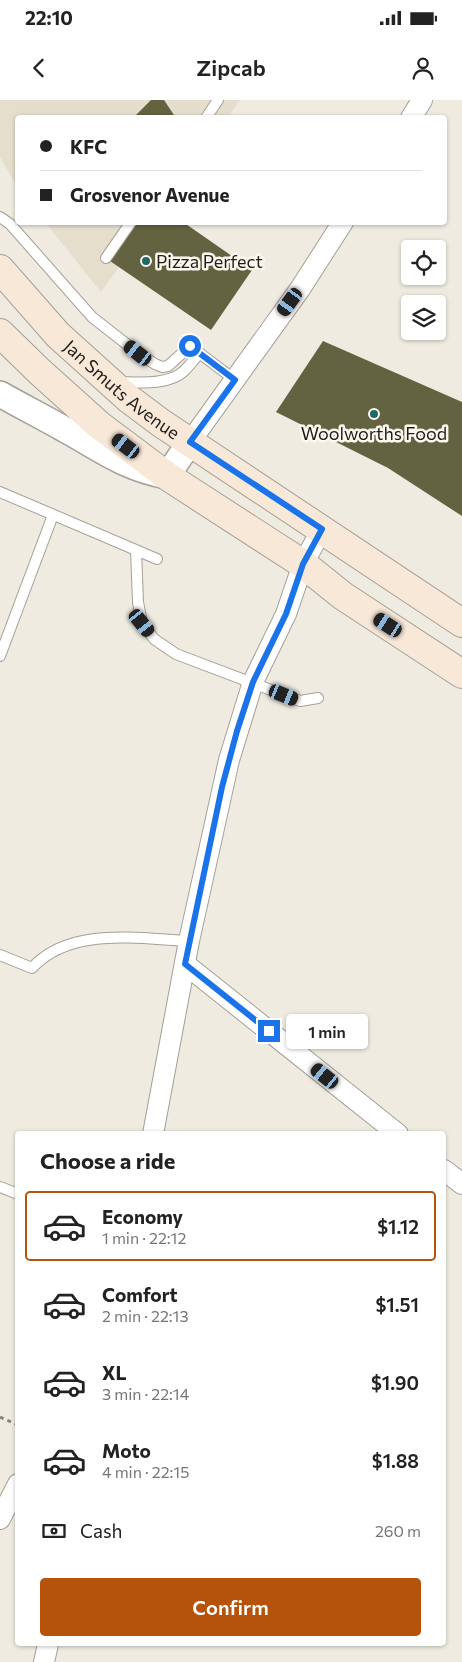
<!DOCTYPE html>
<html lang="en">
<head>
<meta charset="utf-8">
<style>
	body { margin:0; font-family:Commissioner,sans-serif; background:#f2f2f2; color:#222; height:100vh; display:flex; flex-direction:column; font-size:19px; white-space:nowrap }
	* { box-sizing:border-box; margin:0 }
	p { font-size:16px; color:#767676 }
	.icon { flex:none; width:28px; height:28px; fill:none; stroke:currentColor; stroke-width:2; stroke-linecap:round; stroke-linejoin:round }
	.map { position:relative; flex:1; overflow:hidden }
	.drawer { position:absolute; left:15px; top:1031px; width:431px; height:515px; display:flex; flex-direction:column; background:#fff; border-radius:5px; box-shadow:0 1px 4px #0004 }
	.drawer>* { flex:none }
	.hud { position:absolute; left:15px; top:15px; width:432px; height:110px; border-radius:5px; box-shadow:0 1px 4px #0004; display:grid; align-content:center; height:110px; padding:0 25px; background:#fff }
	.buttons { position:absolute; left:401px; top:140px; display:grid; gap:10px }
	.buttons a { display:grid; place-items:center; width:45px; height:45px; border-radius:5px; background:#fff; box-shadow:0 1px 4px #0004; font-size:25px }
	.end { position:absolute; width:22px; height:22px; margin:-11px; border:6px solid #1a73e8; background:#fff; box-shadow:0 0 0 2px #fff }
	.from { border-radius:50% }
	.bubble { position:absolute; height:35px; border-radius:5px; background:#fff; box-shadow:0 1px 4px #0004; font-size:16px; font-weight:600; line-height:35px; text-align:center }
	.car { position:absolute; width:15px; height:30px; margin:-15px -8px; border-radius:6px; box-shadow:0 0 4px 1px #0007; background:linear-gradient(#222 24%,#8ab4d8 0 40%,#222 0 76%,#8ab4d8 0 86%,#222 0) }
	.hud b { display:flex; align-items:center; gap:18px; height:48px; font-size:19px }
	.hud b+b { border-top:1px solid #e0e0e0 }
	.hud i { width:12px; height:12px; background:#222 }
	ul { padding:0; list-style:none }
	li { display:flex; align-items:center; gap:15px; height:70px; margin:0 10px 8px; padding:0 15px; border:2px solid transparent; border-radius:5px }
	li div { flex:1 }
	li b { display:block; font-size:19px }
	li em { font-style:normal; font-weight:600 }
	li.current { border-color:#b45309 }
	li>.icon { width:45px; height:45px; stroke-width:1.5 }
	h2 { padding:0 25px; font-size:22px; line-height:60px }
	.pay { display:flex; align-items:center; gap:12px; height:55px; padding:0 25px; font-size:19px }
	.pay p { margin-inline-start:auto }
	.button { display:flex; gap:10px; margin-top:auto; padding:10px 25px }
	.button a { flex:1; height:58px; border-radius:5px; background:#b45309; color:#fff; font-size:20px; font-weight:600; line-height:58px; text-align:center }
	.status { display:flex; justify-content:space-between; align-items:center; height:35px; padding:0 25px; background:#fff; direction:ltr }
	.status svg { height:14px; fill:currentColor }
	header { display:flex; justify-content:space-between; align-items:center; height:65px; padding:0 25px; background:#fff; font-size:22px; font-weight:600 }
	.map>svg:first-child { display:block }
</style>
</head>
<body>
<div class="status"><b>22:10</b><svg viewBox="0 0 49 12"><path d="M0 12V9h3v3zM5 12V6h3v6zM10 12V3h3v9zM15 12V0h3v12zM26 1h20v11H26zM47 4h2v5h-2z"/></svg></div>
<header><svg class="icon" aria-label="back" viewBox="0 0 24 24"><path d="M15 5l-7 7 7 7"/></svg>Zipcab<svg class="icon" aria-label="person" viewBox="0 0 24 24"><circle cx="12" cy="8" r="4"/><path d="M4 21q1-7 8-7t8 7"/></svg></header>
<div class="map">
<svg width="462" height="1562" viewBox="0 0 462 1562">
	<rect width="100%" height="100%" fill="#efebe1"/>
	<path fill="#e6decd" d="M 0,0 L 240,0 L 228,17 L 18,18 L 17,87 L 0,57 Z
		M 46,123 L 151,123 L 101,192 Z"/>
	<path fill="#636241" d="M 151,0 L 164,0 L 176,18 L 133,18 Z
		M 137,122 L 183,122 L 252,170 L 211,230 L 110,161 Z
		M 323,241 L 462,302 L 462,416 L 388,368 L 276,312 Z"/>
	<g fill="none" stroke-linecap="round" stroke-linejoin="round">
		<defs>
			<path id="service" d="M 206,18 L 218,0
				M 0,117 L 10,124 L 92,217 L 138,253 L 155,264 L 162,267 L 168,266 L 190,246 L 235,280
				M 106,158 L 131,122
				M 116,282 C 137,282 168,286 184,271 C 190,265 195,258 200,253
				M 0,392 L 157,459
				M 136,450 L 138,502 L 142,523 L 154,539 L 176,554 L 300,601 L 318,598
				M 0,556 L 53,415
				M 0,855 L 32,868 C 70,826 139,839 189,841
				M 0,1087 L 18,1094"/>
			<path id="minor" d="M 411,18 L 422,0
				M 190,342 L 300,189 L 343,122
				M 185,864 L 398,1034
				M 153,1034 L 189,841 L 229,660 L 253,582 L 286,514 L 303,464 L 322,429
				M 444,1070 L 462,1084
				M 0,1419 L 18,1384
				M 44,1562 L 48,1544"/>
			<path id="tertiary" d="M 0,294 C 21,306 43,317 64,329 C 101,349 124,368 167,376 L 190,342"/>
			<g id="secondary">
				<path id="s1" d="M 0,169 L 58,235 L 129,299 L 161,323 L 462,523"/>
				<path d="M 0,233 L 39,271 L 99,325 L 167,376 L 303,464 L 343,496 L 462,574"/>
			</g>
		</defs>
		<use href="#service" stroke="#a4a097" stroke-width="12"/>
		<use href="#minor" stroke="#a4a097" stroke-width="22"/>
		<use href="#tertiary" stroke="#a4a097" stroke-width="28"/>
		<use href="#secondary" stroke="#a4a097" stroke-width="30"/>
		<path stroke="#87847d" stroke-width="3" stroke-dasharray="4 4" stroke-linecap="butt" d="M 0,1317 L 18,1325"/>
		<use href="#service" stroke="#fff" stroke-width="10"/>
		<use href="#minor" stroke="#fff" stroke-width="20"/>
		<use href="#tertiary" stroke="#fff" stroke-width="25"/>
		<use href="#secondary" stroke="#f8e8d8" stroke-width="28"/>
	</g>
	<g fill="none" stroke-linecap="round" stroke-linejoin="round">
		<path stroke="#1a73e8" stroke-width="6" d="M 190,246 L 235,280 L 190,342 L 322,429 L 303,464 L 286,514 L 253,582 L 237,631 L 222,687 L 185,864 L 269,931"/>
	</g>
	<g fill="#1e6a68" stroke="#fdf8ee" stroke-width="2">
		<circle cx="146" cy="161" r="5"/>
		<circle cx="374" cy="314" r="5"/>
	</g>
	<g text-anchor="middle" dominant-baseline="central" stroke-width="5" stroke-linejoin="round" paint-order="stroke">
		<g font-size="18" fill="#201e1b" stroke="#fdf8ee" text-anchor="start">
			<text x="156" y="161">Pizza Perfect</text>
			<text x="374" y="333" text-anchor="middle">Woolworths Food</text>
		</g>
		<g font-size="18" fill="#201e1b" stroke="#fdf8ee">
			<text stroke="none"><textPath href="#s1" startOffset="172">Jan Smuts Avenue</textPath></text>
		</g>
	</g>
</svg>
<div class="buttons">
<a><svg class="icon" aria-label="locate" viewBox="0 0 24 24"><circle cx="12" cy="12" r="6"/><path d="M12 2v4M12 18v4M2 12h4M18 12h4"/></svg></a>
<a><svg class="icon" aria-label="layers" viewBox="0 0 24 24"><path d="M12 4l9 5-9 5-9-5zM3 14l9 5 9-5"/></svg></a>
</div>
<i class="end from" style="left:190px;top:246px"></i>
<i class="end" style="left:269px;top:931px"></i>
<div class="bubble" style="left:286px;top:914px;width:82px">1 min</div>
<i class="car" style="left:290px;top:202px;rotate:216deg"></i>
<i class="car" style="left:138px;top:253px;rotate:308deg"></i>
<i class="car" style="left:126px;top:346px;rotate:307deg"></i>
<i class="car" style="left:142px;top:523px;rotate:141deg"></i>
<i class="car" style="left:388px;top:525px;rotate:303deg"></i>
<i class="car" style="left:284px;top:595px;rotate:112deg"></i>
<i class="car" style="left:325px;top:976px;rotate:309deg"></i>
<div class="hud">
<b><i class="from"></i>KFC</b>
<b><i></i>Grosvenor Avenue</b>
</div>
<section class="drawer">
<h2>Choose a ride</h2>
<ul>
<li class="current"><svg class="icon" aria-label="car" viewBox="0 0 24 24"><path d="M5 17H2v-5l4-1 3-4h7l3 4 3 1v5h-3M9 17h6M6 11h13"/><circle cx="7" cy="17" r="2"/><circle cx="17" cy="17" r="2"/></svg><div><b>Economy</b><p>1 min · 22:12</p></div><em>$1.12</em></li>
<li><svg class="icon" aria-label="car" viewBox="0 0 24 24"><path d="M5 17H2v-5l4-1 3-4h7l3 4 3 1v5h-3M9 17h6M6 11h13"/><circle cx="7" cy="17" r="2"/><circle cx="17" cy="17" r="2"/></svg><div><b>Comfort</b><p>2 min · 22:13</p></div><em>$1.51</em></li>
<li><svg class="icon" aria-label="car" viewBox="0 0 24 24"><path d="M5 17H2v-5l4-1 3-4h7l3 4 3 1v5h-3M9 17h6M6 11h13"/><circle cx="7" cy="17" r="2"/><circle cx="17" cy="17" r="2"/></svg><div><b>XL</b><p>3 min · 22:14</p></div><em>$1.90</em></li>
<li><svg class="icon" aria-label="car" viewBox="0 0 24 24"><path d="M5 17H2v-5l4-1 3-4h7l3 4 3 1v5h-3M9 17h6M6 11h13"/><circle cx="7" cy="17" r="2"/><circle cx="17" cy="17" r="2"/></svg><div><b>Moto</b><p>4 min · 22:15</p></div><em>$1.88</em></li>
</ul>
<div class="pay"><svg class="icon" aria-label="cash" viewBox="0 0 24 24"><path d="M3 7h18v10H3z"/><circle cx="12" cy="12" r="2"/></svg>Cash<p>260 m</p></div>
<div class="button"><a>Confirm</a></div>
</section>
</div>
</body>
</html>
